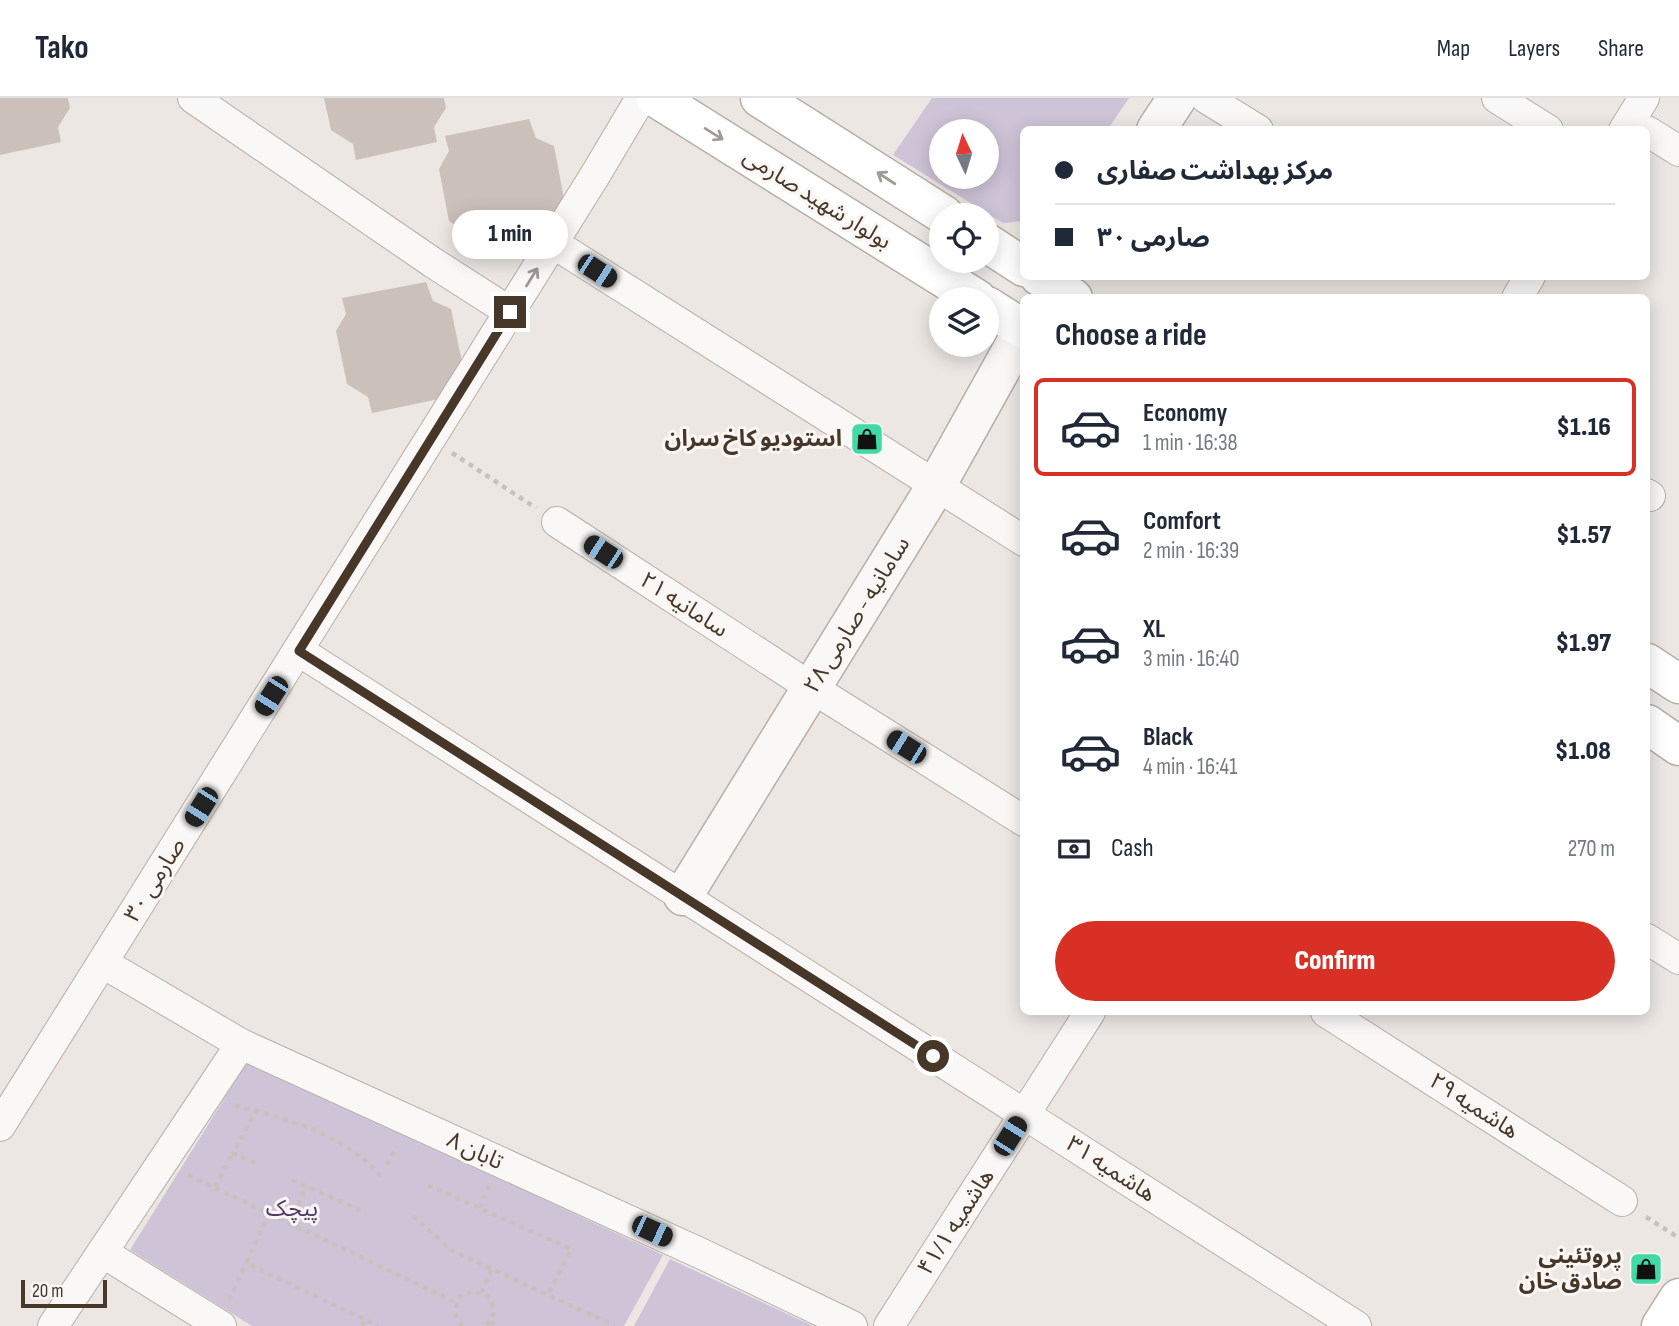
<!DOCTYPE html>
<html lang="en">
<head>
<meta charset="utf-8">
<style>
	body { margin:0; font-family:"Sofia Sans Condensed","Noto Sans Arabic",sans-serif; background:#f2f2f3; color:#1f2937; height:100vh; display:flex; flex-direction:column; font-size:26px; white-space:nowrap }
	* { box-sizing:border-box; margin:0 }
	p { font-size:23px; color:#747a83 }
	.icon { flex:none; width:38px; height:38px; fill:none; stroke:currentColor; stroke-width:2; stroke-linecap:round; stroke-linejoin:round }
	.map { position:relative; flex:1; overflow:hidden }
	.sheet { position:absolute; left:1020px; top:196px; width:630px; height:721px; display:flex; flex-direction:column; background:#fff; border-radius:10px; box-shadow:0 4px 18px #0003 }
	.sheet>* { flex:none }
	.top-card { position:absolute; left:1020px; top:28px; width:630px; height:154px; border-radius:10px; box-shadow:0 4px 18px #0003; display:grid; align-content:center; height:154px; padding:0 35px; background:#fff }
	.needle { width:46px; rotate:356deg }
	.buttons { position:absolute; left:929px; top:21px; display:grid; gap:14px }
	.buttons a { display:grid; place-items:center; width:70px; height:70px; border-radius:50%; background:#fff; box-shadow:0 4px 18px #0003; font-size:35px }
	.scale { position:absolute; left:21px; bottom:18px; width:86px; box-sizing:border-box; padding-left:7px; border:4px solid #463729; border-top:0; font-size:19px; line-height:24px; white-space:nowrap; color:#463729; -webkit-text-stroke:5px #f9f6f4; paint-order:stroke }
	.end { position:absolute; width:32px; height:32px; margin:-16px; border:9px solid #463729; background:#fff; box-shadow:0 0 0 4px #fff }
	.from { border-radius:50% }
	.bubble { position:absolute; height:49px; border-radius:24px; background:#fff; box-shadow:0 4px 18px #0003; font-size:23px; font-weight:800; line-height:49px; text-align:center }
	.car { position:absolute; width:21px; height:42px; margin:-21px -10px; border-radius:9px; box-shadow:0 0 5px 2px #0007; background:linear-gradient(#222 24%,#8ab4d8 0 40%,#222 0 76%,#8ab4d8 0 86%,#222 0) }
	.top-card b { display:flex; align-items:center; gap:24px; height:66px; font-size:26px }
	.top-card b+b { border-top:2px solid #e0e1e3 }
	.top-card i { width:18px; height:18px; background:#1f2937 }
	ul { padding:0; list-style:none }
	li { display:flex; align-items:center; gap:21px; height:98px; margin:0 14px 10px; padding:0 21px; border:4px solid transparent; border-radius:10px }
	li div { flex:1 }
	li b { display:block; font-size:26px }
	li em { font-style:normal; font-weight:800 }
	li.current { border-color:#d93025 }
	li>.icon { width:63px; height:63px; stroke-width:1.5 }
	h2 { padding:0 35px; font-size:32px; line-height:84px }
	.pay { display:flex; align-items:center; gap:18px; height:77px; padding:0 35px; font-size:26px }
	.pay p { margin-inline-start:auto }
	.primary-button { display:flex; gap:14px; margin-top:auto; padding:14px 35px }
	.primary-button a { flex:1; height:80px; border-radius:42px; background:#d93025; color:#fff; font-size:28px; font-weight:800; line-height:80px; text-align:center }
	header { display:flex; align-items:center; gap:42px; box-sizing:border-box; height:98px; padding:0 35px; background:#fff; border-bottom:2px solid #e0e1e3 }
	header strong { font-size:33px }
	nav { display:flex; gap:38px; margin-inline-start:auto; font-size:24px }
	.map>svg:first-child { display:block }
</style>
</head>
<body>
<header>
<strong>Tako</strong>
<nav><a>Map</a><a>Layers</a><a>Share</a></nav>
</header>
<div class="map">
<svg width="1679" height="1228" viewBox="0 0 1679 1228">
	<rect width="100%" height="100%" fill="#ece7e3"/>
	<path fill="#cfc4d7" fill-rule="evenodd" d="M 932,0 L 1129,0 L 1108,31 L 1024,32 L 1024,123 L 1003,125 L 893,57 ZM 942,33 L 987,33 L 987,79 L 942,79 Z
		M 247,964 L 663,1157 L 624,1228 L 252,1228 L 130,1152 Z
		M 670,1161 L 813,1228 L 634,1228 Z"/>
	<path fill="#cbc1ba" d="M 0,0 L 68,0 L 70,10 L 58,29 L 61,44 L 0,57 Z
		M 324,0 L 444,0 L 446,10 L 434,29 L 437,44 L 356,62 L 353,46 L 331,32 Z
		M 529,21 L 536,40 L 554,48 L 564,101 L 556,135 L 475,153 L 471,137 L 449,123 L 439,71 L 449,53 L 445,38 Z
		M 426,184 L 433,203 L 451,211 L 462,264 L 453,298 L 372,315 L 368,299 L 347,286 L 336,233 L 346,216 L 342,200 Z"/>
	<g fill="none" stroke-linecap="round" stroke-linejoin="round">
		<defs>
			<path id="minor" d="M 193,0 L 432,164 L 510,214
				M 1206,0 L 1258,32
				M 1497,0 L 1548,32
				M 1624,32 L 1644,0
				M 1647,33 L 1679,53
				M 553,145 L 1024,443
				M 1517,200 L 1530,178
				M 1647,396 L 1650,398
				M 557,424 L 812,590 L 1024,723
				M 299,553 L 1356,1228
				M 1647,841 L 1679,861
				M 103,865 L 241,946 L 702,1156 L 852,1228
				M 1326,914 L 1622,1103
				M 0,1028 L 594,79 L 641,0
				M 102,1154 L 221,1228
				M 53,1228 L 241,946
				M 889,1228 L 1090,914"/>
			<path id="tertiary" d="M 1156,32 L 1177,0
				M 683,798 L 936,388 L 1024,230"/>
			<path id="secondary" d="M 656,0 L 977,201
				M 760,0 L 944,117
				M 987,145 L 1024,169
				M 1039,178 L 1073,200
				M 987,208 L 1024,231
				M 1647,565 L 1679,586
				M 1647,626 L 1679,648"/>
			<path id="primary" d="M 1661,1228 L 1679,1200"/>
		</defs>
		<use href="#minor" stroke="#b7afa7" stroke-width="32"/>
		<use href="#tertiary" stroke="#b7afa7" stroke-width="41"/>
		<use href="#secondary" stroke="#b7afa7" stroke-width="41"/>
		<use href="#primary" stroke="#b9aca2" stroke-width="41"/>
		<path stroke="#c8c2bd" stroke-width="4.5" stroke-dasharray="5 5" stroke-linecap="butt" d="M 452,355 L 536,410
			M 235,1007 C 287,1022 346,1035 382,1080
			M 255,1065 L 233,1055 L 256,1013
			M 387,1067 L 396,1048
			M 188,1077 L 457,1205
			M 292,1082 L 364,1114
			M 428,1087 L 571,1151 L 548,1196
			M 215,1089 L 233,1055
			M 479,1110 L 489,1088
			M 270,1115 L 246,1165 L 378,1228
			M 413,1118 L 451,1152 L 615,1228
			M 1646,1119 L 1679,1140
			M 290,1125 L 306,1088
			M 482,1195 L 492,1170
			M 229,1202 L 246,1165
			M 490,1224 L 498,1228
			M 362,1228 L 365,1222
			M 462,1228 C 452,1218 455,1210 460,1198 L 473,1193 L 486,1196 C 495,1207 497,1218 486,1228"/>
		<use href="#minor" stroke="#faf8f7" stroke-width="30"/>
		<use href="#tertiary" stroke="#faf8f7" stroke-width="38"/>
		<use href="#secondary" stroke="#fff" stroke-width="38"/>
		<use href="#primary" stroke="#fff" stroke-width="38"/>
	</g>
	<defs><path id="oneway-shaft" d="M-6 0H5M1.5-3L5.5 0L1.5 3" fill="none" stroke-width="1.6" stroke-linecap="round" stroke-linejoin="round" transform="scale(1.75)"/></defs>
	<g stroke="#a29b94">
		<use href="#oneway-shaft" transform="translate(714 36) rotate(32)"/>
		<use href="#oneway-shaft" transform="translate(886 80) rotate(-147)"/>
	</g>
	<use stroke="#a09890" href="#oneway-shaft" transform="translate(532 179) rotate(-58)"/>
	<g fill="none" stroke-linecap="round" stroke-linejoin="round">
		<path stroke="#463729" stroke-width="9" d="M 510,214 L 299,553 L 933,958"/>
	</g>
	<defs>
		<symbol id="shop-square" viewBox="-11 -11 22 22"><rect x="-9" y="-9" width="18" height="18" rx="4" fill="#41d9a6" stroke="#f9f6f4"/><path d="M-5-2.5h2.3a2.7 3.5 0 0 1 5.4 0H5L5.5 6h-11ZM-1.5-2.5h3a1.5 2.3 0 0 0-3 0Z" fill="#111"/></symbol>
	</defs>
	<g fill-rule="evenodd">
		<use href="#shop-square" x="848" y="322" width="38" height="38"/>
		<use href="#shop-square" x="1627" y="1152" width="38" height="38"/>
	</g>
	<g text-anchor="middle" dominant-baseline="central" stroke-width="6" stroke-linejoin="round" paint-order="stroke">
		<g font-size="23" fill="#463729" stroke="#f9f6f4">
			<text transform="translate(817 101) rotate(32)">بولوار شهید صارمی</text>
			<text transform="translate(684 507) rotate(33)">سامانیه ۲۱</text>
			<text transform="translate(857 517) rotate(-58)">سامانیه - صارمی ۲۸</text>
			<text transform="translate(155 782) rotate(-58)">صارمی ۳۰</text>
			<text transform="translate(1474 1008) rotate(33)">هاشمیه ۲۹</text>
			<text transform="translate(475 1053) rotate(25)">تابان ۸</text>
			<text transform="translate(1111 1071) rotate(33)">هاشمیه ۳۱</text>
			<text transform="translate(956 1124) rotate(-57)">هاشمیه ۴۱/۱</text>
		</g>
		<g font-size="23" font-weight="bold" fill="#463729" stroke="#f9f6f4" text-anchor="end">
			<text x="842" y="341">استودیو کاخ سران</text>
			<text x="1622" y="1158">پروتئینی<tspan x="1622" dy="26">صادق خان</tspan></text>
		</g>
		<g font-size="23" fill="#523663" stroke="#f9f6f4">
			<text x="292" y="1111">پیچک</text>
		</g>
	</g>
</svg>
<div class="buttons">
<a><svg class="needle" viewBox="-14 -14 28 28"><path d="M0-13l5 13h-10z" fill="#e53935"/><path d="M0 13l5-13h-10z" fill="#747a83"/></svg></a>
<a><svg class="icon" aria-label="locate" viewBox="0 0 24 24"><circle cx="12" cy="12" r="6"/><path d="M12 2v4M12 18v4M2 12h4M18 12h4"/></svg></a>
<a><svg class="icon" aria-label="layers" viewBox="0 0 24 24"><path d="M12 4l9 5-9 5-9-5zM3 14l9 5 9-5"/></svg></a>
</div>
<div class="scale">20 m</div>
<i class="end from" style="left:933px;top:958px"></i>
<i class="end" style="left:510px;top:214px"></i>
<div class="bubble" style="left:452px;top:112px;width:116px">1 min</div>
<i class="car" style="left:597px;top:173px;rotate:123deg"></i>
<i class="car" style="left:603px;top:454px;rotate:303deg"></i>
<i class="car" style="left:271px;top:598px;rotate:212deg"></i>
<i class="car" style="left:906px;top:649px;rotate:302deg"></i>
<i class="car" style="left:201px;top:709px;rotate:212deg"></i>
<i class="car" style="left:1010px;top:1038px;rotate:32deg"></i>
<i class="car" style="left:652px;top:1133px;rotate:115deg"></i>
<div class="top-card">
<b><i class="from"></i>مرکز بهداشت صفاری</b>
<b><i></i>صارمی ۳۰</b>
</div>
<section class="sheet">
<h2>Choose a ride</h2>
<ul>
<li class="current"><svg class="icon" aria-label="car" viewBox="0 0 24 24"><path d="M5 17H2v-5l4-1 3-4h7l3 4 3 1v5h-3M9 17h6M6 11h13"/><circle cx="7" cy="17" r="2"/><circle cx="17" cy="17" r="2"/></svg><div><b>Economy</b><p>1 min · 16:38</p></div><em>$1.16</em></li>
<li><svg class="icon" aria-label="car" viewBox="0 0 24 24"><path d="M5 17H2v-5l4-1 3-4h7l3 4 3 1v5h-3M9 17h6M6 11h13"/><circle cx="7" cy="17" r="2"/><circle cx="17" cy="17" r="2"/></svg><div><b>Comfort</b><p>2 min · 16:39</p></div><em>$1.57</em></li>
<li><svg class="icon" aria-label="car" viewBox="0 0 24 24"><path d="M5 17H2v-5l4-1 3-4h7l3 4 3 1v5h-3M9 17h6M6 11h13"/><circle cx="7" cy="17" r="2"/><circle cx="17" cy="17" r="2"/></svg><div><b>XL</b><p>3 min · 16:40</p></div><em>$1.97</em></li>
<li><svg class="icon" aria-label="car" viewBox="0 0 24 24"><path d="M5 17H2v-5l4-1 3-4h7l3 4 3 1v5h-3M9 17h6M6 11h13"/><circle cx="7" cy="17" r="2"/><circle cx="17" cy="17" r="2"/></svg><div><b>Black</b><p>4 min · 16:41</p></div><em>$1.08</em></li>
</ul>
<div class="pay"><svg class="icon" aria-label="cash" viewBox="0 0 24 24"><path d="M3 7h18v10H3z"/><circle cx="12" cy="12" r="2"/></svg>Cash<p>270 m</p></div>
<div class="primary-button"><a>Confirm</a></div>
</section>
</div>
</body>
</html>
